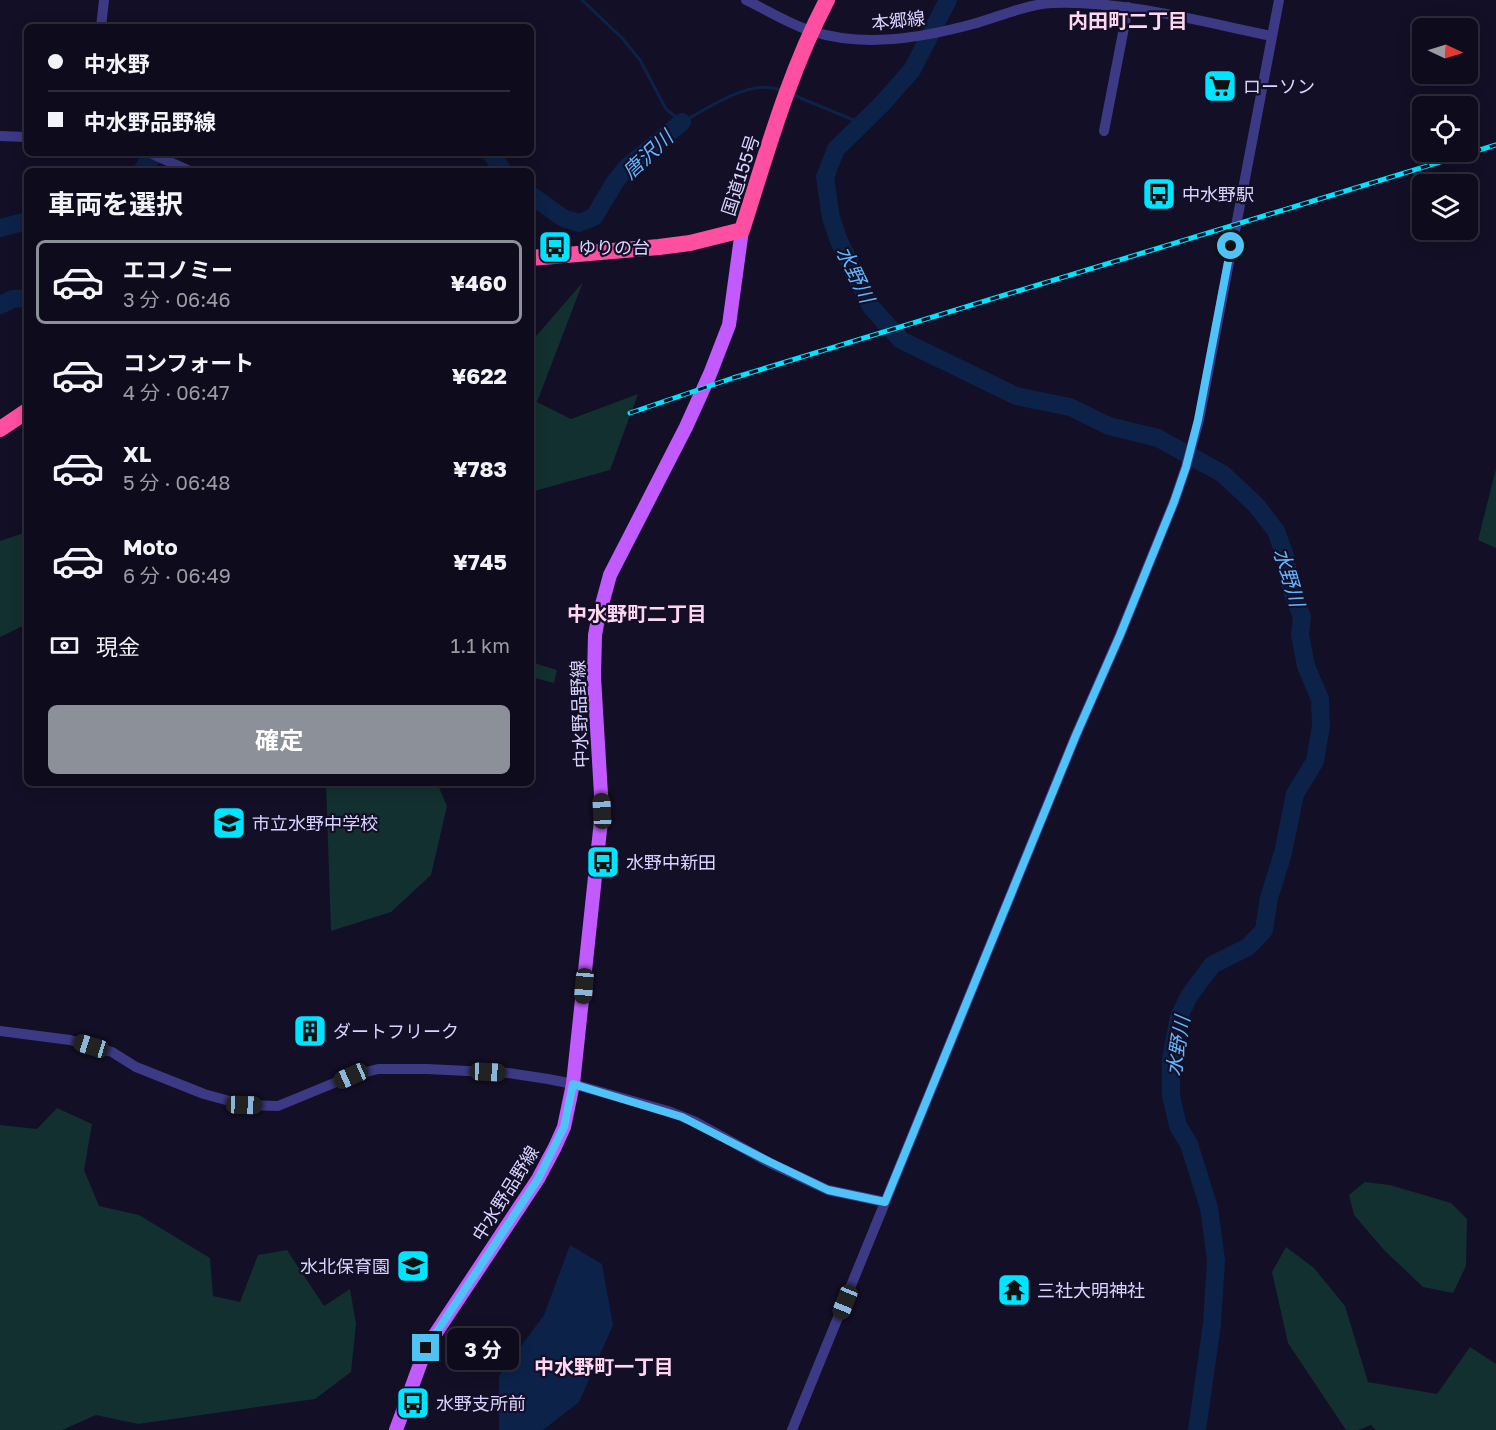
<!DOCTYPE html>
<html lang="ja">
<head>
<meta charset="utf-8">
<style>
	body { margin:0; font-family:"Golos Text","Noto Sans JP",sans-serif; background:#171425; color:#f1f3f6; height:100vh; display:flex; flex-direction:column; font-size:22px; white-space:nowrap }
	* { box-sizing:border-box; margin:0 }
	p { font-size:20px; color:#9b9ba3 }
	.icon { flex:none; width:33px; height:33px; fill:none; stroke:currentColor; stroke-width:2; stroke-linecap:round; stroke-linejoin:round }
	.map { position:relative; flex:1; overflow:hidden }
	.side { position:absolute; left:24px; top:168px; width:510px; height:618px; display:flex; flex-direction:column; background:#0e0b1c; border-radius:9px; box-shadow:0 3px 15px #0003,0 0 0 2px #2e2b3b }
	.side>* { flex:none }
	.top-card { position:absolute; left:24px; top:24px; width:510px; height:132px; border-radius:9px; box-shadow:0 3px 15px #0003,0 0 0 2px #2e2b3b; display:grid; align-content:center; height:132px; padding:0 24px; background:#0e0b1c }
	.needle { width:39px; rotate:94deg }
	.tools { position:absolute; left:1412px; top:18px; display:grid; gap:12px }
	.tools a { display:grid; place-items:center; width:66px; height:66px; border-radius:9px; background:#0e0b1c; box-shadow:0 3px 15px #0003,0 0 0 2px #2e2b3b; font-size:30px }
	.end { position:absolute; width:27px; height:27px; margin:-14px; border:8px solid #4fc3f7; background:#111; box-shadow:0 0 0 3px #111 }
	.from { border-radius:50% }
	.bubble { position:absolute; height:42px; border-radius:9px; background:#0e0b1c; box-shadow:0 3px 15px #0003,0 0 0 2px #2e2b3b; font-size:20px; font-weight:700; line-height:42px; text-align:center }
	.car { position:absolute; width:18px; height:36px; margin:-18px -9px; border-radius:8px; box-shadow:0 0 4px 2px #0007; background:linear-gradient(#222 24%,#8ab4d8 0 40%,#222 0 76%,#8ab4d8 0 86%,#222 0) }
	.top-card b { display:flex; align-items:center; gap:21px; height:57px; font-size:22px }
	.top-card b+b { border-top:2px solid #2e2b3b }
	.top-card i { width:15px; height:15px; background:#f1f3f6 }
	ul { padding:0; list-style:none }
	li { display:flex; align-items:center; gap:18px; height:84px; margin:0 12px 9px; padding:0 12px; border:3px solid transparent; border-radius:9px }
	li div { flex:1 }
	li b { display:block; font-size:22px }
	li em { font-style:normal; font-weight:700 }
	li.current { border-color:#8c9099 }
	li>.icon { width:54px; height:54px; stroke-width:1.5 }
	h2 { padding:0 24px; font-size:27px; line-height:72px }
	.pay { display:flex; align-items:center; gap:15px; height:66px; padding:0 24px; font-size:22px }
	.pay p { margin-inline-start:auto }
	.button { display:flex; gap:12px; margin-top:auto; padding:12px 24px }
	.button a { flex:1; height:69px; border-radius:9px; background:#8c9099; color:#fff; font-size:24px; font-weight:700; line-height:69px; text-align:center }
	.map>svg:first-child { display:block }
</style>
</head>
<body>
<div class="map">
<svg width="1496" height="1430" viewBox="0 0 1496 1430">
	<rect width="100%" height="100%" fill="#130f26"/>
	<path fill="#12302f" d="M 583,282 L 537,402 L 571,419 L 638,394 L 610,470 L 531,492 L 531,342 Z
		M 1496,469 L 1496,548 L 1478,540 Z
		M 27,532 L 27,624 L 0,637 L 0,541 Z
		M 531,662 L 557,670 L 554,683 L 531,677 Z
		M 326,783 L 437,783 L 447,806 L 431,875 L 391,912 L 331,931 Z
		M 57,1108 L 92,1124 L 84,1170 L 99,1206 L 139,1215 L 210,1258 L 213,1296 L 240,1302 L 258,1255 L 287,1250 L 324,1306 L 350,1289 L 356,1324 L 351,1372 L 315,1399 L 138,1424 L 96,1415 L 62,1430 L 0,1430 L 0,1125 L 37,1129 Z
		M 1365,1182 L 1390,1185 L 1451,1203 L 1467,1219 L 1466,1266 L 1453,1293 L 1423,1287 L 1384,1250 L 1354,1215 L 1349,1195 Z
		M 1286,1247 L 1314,1268 L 1345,1306 L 1368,1382 L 1437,1394 L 1470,1347 L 1496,1364 L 1496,1430 L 1376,1430 L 1371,1425 L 1358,1430 L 1346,1430 L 1288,1343 L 1272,1272 Z"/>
	<path fill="#0c2248" d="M 570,1245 L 602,1264 L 613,1325 L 579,1402 L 543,1430 L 499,1430 L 499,1376 L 544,1315 Z"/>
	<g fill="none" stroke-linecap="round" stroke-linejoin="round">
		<path stroke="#0c2248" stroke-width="3" d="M 582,0 L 622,38 L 640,60 L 666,109 L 682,122 C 709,108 750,78 781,90
			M 793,95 L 861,123"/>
		<path stroke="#0c2248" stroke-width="18" d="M 948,0 L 912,70 L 881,105 L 836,149 L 825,177 L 831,218 L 839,241 L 871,307 L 901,340 L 1016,396 L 1070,407 L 1109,426 L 1158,438 L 1223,474 L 1256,505 L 1276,531 L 1285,556 L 1292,592 L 1302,617 L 1300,635 L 1306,666 L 1320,699 L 1321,726 L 1315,761 L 1295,794 L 1283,853 L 1269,898 L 1264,930 L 1248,947 L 1212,965 L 1189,996 L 1179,1017 L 1171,1059 L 1171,1096 L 1178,1126 L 1189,1144 L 1209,1208 L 1216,1260 L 1212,1324 L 1197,1430
			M 491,153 L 503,171
			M 142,171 L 148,161 L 157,153
			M 531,195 L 563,218 L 579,223 L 594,217 L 615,182 L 626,168 L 682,122
			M 0,228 L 27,221
			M 0,305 L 13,299 L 27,298"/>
		<path stroke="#3d3a85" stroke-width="10" d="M 746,0 C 767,10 789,24 811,31 C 864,48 921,38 973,24 C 999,17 1024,5 1052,3 C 1122,0 1203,22 1272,36
			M 101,27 L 104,0
			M 1104,131 L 1128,7
			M 0,136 L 27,137
			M 150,153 L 190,171
			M 0,1031 L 70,1040 L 112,1052 L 136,1067 L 204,1094 L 244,1105 L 278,1106 L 351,1076 L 378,1069 L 427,1069 L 508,1073 L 548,1079 L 573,1084 L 668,1111 L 696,1122 L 770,1163 L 828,1190 L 885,1202
			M 792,1430 L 1076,735 L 1120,635 L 1174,502 L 1186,467 L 1199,420 L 1279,0"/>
		<path stroke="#c25bff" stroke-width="14" d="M 396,1430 L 426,1348 L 538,1179 L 555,1147 L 564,1127 L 573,1084 L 602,811 L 594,677 L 595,635 L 598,619 L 610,575 L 686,427 L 710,374 L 729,325 L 742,230"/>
		<path stroke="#ff4fa3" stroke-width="16" d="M 531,258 L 659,247 L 690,243 L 742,230 C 767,152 789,72 827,0
			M 0,429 L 27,411"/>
		<defs>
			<path id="rail" d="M 630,413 L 733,378 L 1496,145"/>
		</defs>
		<use href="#rail" stroke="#00e5ff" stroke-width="5"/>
		<use href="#rail" stroke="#130f26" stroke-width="3" stroke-dasharray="9" stroke-linecap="butt"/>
	</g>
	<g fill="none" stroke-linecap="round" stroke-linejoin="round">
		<path stroke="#4fc3f7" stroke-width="8" d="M 426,1348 L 538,1179 L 564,1127 L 573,1084 L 682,1117 L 770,1162 L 828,1190 L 885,1202 L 1076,735 L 1120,635 L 1174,502 L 1186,467 L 1198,420 L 1231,246"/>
	</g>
	<defs>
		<symbol id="supermarket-square" viewBox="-11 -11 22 22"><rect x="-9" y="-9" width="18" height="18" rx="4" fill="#00e5ff" stroke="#130f26"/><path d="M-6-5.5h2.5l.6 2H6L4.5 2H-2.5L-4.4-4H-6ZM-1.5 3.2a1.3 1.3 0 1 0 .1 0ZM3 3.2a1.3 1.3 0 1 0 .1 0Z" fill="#111"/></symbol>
		<symbol id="bus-square" viewBox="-11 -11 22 22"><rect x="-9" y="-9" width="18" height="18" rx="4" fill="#00e5ff" stroke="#130f26"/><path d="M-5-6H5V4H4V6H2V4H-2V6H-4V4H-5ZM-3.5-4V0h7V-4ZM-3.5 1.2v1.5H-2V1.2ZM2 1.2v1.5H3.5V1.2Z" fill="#111"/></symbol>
		<symbol id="school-square" viewBox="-11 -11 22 22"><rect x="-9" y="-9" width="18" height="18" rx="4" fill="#00e5ff" stroke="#130f26"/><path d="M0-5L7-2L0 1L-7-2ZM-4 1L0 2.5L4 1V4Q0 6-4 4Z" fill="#111"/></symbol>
		<symbol id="building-square" viewBox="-11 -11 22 22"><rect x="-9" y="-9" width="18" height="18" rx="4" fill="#00e5ff" stroke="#130f26"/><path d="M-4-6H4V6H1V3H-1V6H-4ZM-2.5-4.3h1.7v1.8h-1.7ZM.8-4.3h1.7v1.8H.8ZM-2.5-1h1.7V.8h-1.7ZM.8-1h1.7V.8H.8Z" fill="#111"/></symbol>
		<symbol id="temple-square" viewBox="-11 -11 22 22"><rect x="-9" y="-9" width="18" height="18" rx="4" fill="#00e5ff" stroke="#130f26"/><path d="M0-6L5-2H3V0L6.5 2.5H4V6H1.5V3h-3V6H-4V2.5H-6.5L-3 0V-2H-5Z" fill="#111"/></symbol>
	</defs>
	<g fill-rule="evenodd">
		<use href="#supermarket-square" x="1201" y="67" width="38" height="38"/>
		<use href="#bus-square" x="1140" y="175" width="38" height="38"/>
		<use href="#bus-square" x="536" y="228" width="38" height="38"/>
		<use href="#school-square" x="210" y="804" width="38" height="38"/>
		<use href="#bus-square" x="584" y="843" width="38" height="38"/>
		<use href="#building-square" x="291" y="1012" width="38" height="38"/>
		<use href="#school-square" x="394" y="1247" width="38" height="38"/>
		<use href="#temple-square" x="995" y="1271" width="38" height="38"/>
		<use href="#bus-square" x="394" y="1384" width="38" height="38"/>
	</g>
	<g text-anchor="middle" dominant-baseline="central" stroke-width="4.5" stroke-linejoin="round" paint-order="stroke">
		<g font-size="18" fill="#d9d4ff" stroke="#130f26">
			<text transform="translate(898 20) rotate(-6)">本郷線</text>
			<text transform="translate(740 175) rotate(-72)">国道155号</text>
			<text transform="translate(579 714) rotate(-92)">中水野品野線</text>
			<text transform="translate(505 1193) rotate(-58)">中水野品野線</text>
		</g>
		<g font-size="18" fill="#d9d4ff" stroke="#130f26" text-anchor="start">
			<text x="1243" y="86">ローソン</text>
			<text x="1182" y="194">中水野駅</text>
			<text x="578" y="247">ゆりの台</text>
			<text x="252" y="823">市立水野中学校</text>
			<text x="626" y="862">水野中新田</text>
			<text x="333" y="1031">ダートフリーク</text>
			<text x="390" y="1266" text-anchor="end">水北保育園</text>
			<text x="1037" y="1290">三社大明神社</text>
			<text x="436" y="1403">水野支所前</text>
		</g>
		<g font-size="20" font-weight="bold" fill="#ffd6f0" stroke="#130f26">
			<text x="1128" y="20">内田町二丁目</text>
			<text x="637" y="613">中水野町二丁目</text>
			<text x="604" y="1366">中水野町一丁目</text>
		</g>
		<g font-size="20" font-style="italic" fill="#62b6ff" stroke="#130f26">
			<text transform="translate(647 154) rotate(-43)">唐沢川</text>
			<text transform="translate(856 274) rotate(64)">水野川</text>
			<text transform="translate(1290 577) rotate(73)">水野川</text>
			<text transform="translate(1177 1046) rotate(-81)">水野川</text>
		</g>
	</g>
</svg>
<div class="tools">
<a><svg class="needle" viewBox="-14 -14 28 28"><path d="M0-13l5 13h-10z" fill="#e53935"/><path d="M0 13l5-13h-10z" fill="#9b9ba3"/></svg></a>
<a><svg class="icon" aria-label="locate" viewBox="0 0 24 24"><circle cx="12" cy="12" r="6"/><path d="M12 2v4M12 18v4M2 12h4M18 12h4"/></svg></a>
<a><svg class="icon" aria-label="layers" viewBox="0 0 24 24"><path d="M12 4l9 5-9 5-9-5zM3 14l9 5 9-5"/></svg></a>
</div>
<i class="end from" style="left:1231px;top:246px"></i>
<i class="end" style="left:426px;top:1348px"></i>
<div class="bubble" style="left:447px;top:1328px;width:72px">3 分</div>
<i class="car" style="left:602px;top:811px;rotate:357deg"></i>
<i class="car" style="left:584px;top:986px;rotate:185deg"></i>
<i class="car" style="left:91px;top:1046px;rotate:287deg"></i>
<i class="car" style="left:488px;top:1072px;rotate:93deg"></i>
<i class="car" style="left:351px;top:1076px;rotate:246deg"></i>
<i class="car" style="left:244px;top:1105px;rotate:92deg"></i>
<i class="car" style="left:845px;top:1302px;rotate:202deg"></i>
<div class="top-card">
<b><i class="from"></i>中水野</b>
<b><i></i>中水野品野線</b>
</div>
<section class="side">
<h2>車両を選択</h2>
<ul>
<li class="current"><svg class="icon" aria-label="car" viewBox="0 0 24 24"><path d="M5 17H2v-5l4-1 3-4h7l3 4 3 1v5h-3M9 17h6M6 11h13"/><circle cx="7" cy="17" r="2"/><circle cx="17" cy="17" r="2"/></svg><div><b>エコノミー</b><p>3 分 · 06:46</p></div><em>¥460</em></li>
<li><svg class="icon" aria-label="car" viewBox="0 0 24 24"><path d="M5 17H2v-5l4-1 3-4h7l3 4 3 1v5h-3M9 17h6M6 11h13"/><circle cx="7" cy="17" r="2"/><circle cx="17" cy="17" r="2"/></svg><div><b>コンフォート</b><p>4 分 · 06:47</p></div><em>¥622</em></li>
<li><svg class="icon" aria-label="car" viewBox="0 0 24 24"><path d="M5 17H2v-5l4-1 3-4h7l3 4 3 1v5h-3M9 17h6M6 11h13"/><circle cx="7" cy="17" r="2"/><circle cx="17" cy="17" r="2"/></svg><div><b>XL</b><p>5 分 · 06:48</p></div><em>¥783</em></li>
<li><svg class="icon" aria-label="car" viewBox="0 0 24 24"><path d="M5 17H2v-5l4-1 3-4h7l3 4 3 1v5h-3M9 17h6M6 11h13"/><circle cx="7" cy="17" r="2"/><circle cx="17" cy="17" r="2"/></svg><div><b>Moto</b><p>6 分 · 06:49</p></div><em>¥745</em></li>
</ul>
<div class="pay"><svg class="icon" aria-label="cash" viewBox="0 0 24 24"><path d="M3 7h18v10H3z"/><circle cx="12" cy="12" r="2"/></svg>現金<p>1.1 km</p></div>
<div class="button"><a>確定</a></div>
</section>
</div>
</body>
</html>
